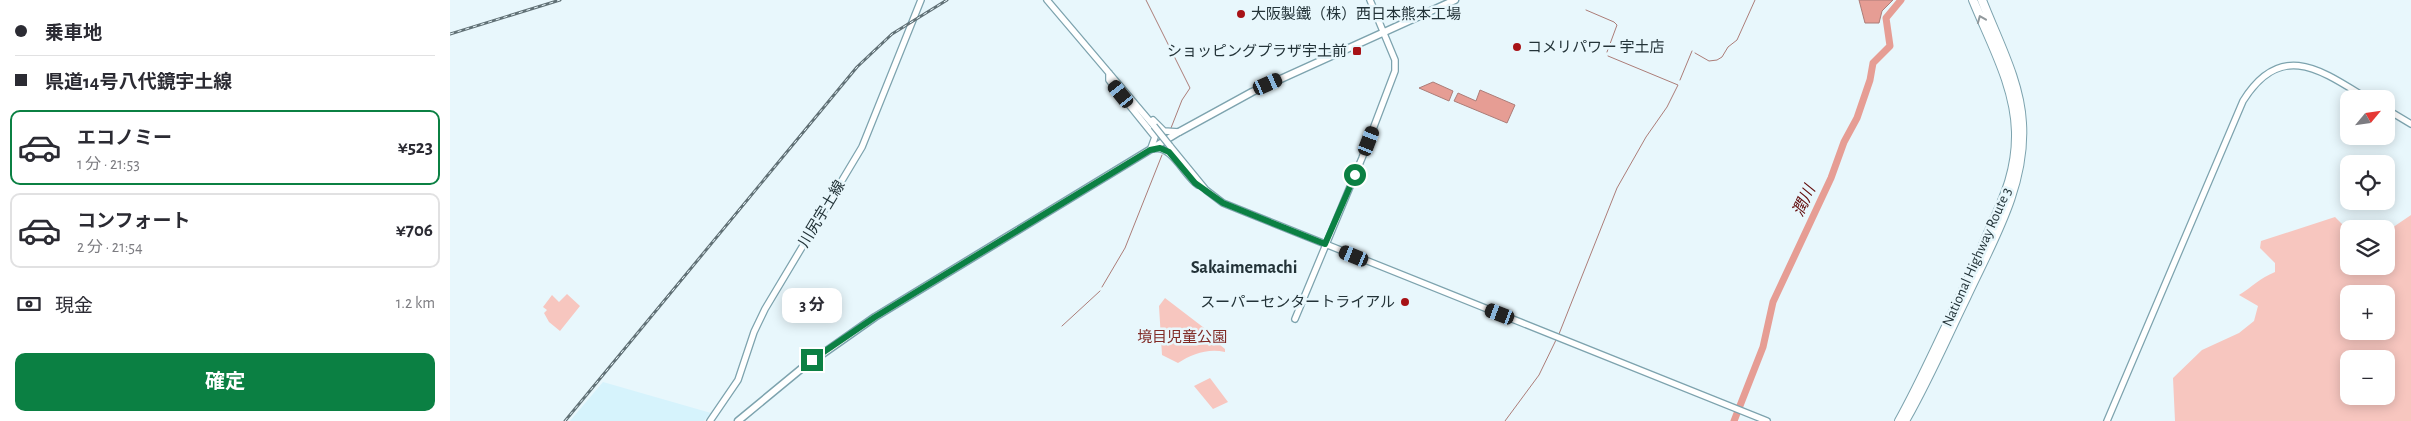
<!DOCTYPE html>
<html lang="ja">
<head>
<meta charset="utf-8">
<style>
	body { margin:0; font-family:"Alegreya Sans","Noto Sans JP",sans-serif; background:#f2f2f3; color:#2b2b33; height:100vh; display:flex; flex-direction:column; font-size:19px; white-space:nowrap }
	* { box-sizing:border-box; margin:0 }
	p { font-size:16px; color:#7c7c81 }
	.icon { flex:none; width:28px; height:28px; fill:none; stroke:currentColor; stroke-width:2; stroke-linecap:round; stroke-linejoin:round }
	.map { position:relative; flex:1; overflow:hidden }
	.details { display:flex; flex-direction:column; background:#fff; width:450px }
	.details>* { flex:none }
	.top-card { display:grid; align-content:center; height:110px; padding:0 15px; background:#fff }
	.needle { width:32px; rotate:61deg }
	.controls { position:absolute; left:1890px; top:90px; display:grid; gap:10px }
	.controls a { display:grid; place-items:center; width:55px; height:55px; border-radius:10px; background:#fff; box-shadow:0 2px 12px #0003; font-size:25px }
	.end { position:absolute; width:22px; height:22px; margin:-11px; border:6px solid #0b8043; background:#fff; box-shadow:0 0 0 2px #fff }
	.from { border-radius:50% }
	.bubble { position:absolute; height:35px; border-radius:10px; background:#fff; box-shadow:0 2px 12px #0003; font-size:16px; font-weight:700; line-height:35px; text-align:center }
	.car { position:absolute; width:15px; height:30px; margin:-15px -8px; border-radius:6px; box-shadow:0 0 4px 1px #0007; background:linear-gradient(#222 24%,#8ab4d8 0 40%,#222 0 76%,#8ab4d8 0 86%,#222 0) }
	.top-card b { display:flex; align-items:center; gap:18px; height:48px; font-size:19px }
	.top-card b+b { border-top:1px solid #e1e1e2 }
	.top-card i { width:12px; height:12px; background:#2b2b33 }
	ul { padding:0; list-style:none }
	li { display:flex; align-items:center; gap:15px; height:75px; margin:0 10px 8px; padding:0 5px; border:2px solid #e1e1e2; border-radius:10px }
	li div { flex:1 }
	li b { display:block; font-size:19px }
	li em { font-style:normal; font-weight:700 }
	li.selected { border-color:#0b8043 }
	li>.icon { width:45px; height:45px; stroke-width:1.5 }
	.pay { display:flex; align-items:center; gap:12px; height:55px; padding:0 15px; font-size:19px }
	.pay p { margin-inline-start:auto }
	.primary-button { display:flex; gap:10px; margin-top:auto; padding:10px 15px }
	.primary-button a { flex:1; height:58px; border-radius:10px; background:#0b8043; color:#fff; font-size:20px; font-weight:700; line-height:58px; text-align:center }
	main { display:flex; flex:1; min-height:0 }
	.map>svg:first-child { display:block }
</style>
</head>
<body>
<main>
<section class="details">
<div class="top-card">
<b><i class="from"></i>乗車地</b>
<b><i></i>県道14号八代鏡宇土線</b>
</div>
<ul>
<li class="selected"><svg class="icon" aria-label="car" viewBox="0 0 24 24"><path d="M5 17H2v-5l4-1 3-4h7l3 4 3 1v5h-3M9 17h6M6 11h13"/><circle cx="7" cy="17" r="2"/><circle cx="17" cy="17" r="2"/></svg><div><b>エコノミー</b><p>1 分 · 21:53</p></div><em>¥523</em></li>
<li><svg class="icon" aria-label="car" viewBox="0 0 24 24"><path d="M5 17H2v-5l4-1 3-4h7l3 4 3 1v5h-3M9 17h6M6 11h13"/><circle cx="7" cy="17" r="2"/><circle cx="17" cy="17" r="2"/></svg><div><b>コンフォート</b><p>2 分 · 21:54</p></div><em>¥706</em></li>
</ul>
<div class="pay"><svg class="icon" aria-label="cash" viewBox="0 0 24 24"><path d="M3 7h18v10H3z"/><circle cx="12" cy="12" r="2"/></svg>現金<p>1.2 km</p></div>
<div class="primary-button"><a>確定</a></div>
</section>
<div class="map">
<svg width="1961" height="421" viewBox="0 0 1961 421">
	<rect width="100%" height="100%" fill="#e8f7fc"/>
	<path fill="#d6f3fc" d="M 153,382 L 261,413 L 254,421 L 120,421 Z"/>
	<path fill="#f7c6bf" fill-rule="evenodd" d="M 1961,215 L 1961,421 L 1725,421 L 1723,378 L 1752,350 L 1789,333 L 1804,321 L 1808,306 L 1789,295 C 1802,287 1810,278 1825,272 L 1825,263 L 1810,248 L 1811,241 L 1885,217 L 1893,225 L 1907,223 L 1917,229 L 1899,229 L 1899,266 L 1936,266 L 1936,232 ZM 1899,294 L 1936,294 L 1936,331 L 1899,331 ZM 1899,359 L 1936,359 L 1936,396 L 1899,396 Z
		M 117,294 L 130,306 L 110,331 L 99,322 L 94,313 L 97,310 L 93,307 L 102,295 L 109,302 Z
		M 715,298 L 762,334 L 763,339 L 775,349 L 775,352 C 758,348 742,354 728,363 L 712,355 L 709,306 Z
		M 760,378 L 778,402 L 763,409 L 744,386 Z"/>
	<path fill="#e69d94" stroke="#ac7d78" d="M 1409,0 L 1443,0 L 1432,11 L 1429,23 L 1415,23 Z
		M 983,82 L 1003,91 L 999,101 L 969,88 Z
		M 1030,90 L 1065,105 L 1057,123 L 1004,101 L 1008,93 L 1026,101 Z"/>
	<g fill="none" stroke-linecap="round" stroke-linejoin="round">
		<path stroke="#ac7d78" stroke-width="1" d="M 696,0 L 740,88 L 732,100 L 721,128
			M 1136,10 L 1164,22 L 1167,25 L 1157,52
			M 1245,53 L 1259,61 L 1267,60 L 1272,57 L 1278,47 L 1287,40 L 1305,0
			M 1230,80 L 1242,51
			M 652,287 L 675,248 L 712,155
			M 612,326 L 650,291
			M 1109,334 L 1167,188 L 1196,137 L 1217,107 L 1228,85 L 1158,56
			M 1055,421 L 1089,375 L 1106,340"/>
		<path stroke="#e69d94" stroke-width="7" d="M 1284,421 L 1313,347 L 1323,302 L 1381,178 L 1394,142 L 1407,118 L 1420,80 L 1423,63 L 1440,46 L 1436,18 L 1451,0"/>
		<defs>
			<path id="secondary" d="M 597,0 L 704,126
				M 659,73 L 659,80 L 705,137 L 701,148
				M 1936,109 L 1961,124
				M 703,120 L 714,131 L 729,132
				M 720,146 L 756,190 L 773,203 L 1317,421
				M 704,149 C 721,144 735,177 748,185
				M 845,319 L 912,158 L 945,71 L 945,60 L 920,0
				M 260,421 L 288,380 L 304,332 L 315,309 L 412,147 L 471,0
				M 1657,421 L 1793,101 C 1831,40 1871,70 1918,99"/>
			<path id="primary" d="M 288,421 L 351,369 L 425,317 L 729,132 L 802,92 L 1005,0"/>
			<path id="highway" d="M 1449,421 C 1468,387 1484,351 1501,316 C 1513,291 1525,266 1535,240 C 1551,203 1567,175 1566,132 C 1565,86 1540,42 1523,0
				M 1455,421 C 1478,381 1496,339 1516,298 C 1542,242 1576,186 1572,123 C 1570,81 1547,39 1532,0"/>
		</defs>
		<use href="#secondary" stroke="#7da3ae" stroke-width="8"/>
		<use href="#primary" stroke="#7da3ae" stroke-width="9"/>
		<use href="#highway" stroke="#7da3ae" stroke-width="10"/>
		<use href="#secondary" stroke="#fff" stroke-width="5.5"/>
		<use href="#primary" stroke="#fff" stroke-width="6"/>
		<use href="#highway" stroke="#fff" stroke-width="8"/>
		<defs>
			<path id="rail" d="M 0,34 L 110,0
				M 115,421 L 407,67 L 442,34 L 497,0"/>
		</defs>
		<use href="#rail" stroke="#617176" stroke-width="3"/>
		<use href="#rail" stroke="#e8f7fc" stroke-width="1" stroke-dasharray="4" stroke-linecap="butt"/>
		<defs>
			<path id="secondary-bridge" d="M 704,126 L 720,146"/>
		</defs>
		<use href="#secondary-bridge" stroke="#7da3ae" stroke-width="8" stroke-linecap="butt"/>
		<use href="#secondary-bridge" stroke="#fff" stroke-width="5.5"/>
	</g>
	<defs><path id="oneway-chevron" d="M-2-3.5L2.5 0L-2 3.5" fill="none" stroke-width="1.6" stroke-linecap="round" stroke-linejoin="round" transform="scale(1.25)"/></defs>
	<use stroke="#91999c" href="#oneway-chevron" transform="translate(1531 19) rotate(-112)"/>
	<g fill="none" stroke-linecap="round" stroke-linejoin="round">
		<path stroke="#0b8043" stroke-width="6" d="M 362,360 L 425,317 L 700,150 L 710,148 L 719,152 L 745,183 L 773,203 L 875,244 L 905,175"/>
	</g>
	<g fill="#a71216" stroke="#e8f7fc" stroke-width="2">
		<circle cx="791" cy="14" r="5"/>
		<circle cx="1067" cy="47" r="5"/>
		<rect x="902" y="46" width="10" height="10" rx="2.5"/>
		<circle cx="955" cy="302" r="5"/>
	</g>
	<g text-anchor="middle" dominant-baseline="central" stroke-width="5" stroke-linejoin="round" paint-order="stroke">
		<g font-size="15" fill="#233338" stroke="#e8f7fc" text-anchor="start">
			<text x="801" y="14">大阪製鐵（株）西日本熊本工場</text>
			<text x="1077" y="47">コメリパワー 宇土店</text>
			<text x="897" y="51" text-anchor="end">ショッピングプラザ宇土前</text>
			<text x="945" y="302" text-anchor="end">スーパーセンタートライアル</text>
		</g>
		<g font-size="15" fill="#233338" stroke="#e8f7fc">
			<text transform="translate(372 214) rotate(-59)">川尻宇土線</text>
			<text transform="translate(1527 257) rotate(-66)">National Highway Route 3</text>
		</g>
		<g font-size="15" fill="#802b26" stroke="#e8f7fc">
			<text x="732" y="337">境目児童公園</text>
		</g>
		<g font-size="16" font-style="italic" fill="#610a0a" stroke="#e8f7fc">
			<text transform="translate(1354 201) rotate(-65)">潤川</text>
		</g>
		<g font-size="18" font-weight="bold" fill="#233338" stroke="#e8f7fc">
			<text x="794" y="268">Sakaimemachi</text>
		</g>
	</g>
</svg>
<div class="controls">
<a><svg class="needle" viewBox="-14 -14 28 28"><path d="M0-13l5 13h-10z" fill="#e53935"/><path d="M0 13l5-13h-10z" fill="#7c7c81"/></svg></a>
<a><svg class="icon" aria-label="locate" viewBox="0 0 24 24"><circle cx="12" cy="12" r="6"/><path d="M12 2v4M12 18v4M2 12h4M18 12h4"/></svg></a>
<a><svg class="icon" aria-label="layers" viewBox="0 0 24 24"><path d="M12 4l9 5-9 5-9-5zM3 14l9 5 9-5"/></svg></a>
<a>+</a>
<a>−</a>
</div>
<i class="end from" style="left:905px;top:175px"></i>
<i class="end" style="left:362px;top:360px"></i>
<div class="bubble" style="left:332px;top:288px;width:60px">3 分</div>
<i class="car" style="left:818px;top:84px;rotate:66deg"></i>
<i class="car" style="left:671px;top:94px;rotate:321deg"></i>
<i class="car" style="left:919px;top:141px;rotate:21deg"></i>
<i class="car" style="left:904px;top:256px;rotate:292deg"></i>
<i class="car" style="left:1050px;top:314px;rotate:291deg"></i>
</div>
</main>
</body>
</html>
